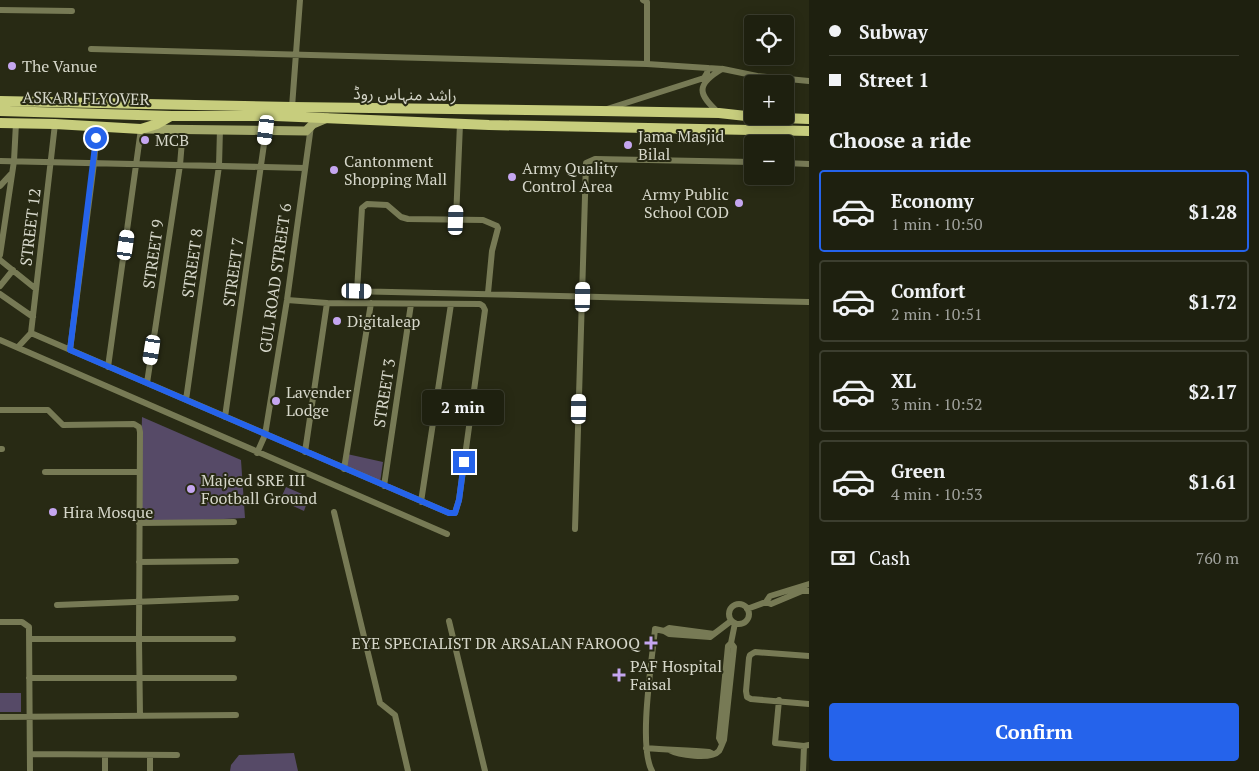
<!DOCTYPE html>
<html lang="en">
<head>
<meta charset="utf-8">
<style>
	body { margin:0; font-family:"PT Serif","Noto Sans Arabic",serif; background:#262818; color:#f1f3f6; height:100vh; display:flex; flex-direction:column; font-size:19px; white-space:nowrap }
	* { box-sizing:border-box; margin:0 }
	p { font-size:16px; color:#a1a39e }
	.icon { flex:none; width:28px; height:28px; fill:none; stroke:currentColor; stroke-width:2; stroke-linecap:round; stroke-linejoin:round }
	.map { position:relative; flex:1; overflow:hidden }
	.drawer { display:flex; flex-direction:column; background:#1e200f; width:450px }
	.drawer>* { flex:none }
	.top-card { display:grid; align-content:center; height:110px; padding:0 20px; background:#1e200f }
	.fabs { position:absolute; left:744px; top:15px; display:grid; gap:10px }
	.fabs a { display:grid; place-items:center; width:50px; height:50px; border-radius:5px; background:#1e200f; box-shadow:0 2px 12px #0003,0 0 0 1px #3c3e2f; font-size:25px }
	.end { position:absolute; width:22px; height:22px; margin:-11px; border:6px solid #2563eb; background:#fff; box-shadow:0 0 0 2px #fff }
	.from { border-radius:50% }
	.bubble { position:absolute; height:35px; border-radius:5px; background:#1e200f; box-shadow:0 2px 12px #0003,0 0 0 1px #3c3e2f; font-size:16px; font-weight:700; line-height:35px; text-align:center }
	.car { position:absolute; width:15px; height:30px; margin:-15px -8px; border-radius:6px; box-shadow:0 0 4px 1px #0007; background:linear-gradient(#fff 24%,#345 0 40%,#fff 0 76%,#345 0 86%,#fff 0) }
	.top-card b { display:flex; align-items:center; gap:18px; height:48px; font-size:19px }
	.top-card b+b { border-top:1px solid #3c3e2f }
	.top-card i { width:12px; height:12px; background:#f1f3f6 }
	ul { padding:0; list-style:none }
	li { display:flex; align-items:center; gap:15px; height:82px; margin:0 10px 8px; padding:0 10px; border:2px solid #3c3e2f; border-radius:5px }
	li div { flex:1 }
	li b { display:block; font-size:19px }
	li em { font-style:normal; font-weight:700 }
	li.current { border-color:#2563eb }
	li>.icon { width:45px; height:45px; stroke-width:1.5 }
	h2 { padding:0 20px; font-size:22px; line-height:60px }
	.pay { display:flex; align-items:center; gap:12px; height:55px; padding:0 20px; font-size:19px }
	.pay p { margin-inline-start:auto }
	.button { display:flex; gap:10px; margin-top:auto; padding:10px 20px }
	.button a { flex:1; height:58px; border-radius:5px; background:#2563eb; color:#fff; font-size:20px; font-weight:700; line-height:58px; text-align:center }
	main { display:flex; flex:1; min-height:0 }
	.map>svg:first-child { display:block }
</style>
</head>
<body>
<main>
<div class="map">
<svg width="809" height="771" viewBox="0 0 809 771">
	<rect width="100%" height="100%" fill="#282a14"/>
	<path fill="#564a67" d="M 142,417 L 241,460 L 245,518 L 139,523 Z
		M 347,454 L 383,462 L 380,483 L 344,469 Z
		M 286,487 L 309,497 L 304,511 L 280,500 Z
		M 0,693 L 21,693 L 21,712 L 0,712 Z
		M 294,753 L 298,771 L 230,771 L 231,765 L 239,755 Z"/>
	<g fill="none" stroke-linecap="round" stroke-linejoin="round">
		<path stroke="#777a55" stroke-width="6" d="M 643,0 L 647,2 L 647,64
			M 0,10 L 72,11
			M 91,49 L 647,64 L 723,69 L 757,76 L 757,84
			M 757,76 L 809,81
			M 292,107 L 300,0
			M 607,109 L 704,78 L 707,73 L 708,68
			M 719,113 C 698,94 695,85 722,69
			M 754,144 L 755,130
			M 0,161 L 305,168
			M 785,163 L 809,164
			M 0,186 L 11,174
			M 456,219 L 460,124
			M 0,255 L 14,161 L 16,123
			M 0,260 L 36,289
			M 0,286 L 13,270
			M 348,291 L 809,302
			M 357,291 L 362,208 L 367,204 L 387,205 L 401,217 L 408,219 L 483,220 L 497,226 L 498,228 L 492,251 L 488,293
			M 0,294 L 33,317
			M 31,333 L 449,513 L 455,513 L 459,500 L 485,310 L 483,306 L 480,304 L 327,303 L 287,300
			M 31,333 L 55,124
			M 0,340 L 447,534
			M 18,347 L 31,333
			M 70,350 L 94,163 L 97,127
			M 108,367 L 141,129
			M 147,383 L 180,165 L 183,129
			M 186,400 L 219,166 L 220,129
			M 0,410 L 48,410 L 63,425 L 134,424 L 139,427 L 140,432 L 139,640 L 140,716
			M 225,417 L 266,130
			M 0,449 L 2,449
			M 305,452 L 327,303
			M 257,453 L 265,435 L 287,300 L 311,126
			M 344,469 L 371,303
			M 45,472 L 139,472
			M 384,486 L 411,304
			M 421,502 L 451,304
			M 334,512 L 380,703 L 395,715 L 408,771
			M 139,523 L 234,522
			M 575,529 L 586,163 L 595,159 L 752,162
			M 139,562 L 236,561
			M 766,602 L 771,604 L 802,591 L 809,591
			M729 614a10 10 0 1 1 20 0a10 10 0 1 1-20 0Z
			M 57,605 L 236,598
			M 747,609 L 766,602 L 770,596 L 809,584
			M 449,621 L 485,771
			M 0,622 L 22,622 L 29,627 L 30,771
			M 664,631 L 669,628 L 714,634
			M 29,639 L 233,639
			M 809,656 L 755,652 L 750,655 L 749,658 L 746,691 L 747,697 L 751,699 L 809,704
			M 29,678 L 234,678
			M 779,700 L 775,743 L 804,746 L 809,745
			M 0,717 L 236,715
			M 722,744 L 719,738 L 728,646 L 731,643 L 735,623
			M 646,748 C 667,750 688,750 709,752 L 713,754
			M 669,750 C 678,755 711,760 719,751 C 721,748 722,744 724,740 L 734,647 L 731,643
			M 30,754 L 177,755
			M 105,755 L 105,771
			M 150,755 L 150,771
			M 652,771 C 638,746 652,661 655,629 L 664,631 L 669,634 L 710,637 L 731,621
			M 803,771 L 804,746"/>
		<path stroke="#a4a96c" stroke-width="9" d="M 146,129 L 306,131 L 313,124 L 327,118"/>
		<path stroke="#c7cd7d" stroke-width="10" d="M 0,101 L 292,107 L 601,111 L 719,113 L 755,117 L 809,119
			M 0,111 L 172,116 L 275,116 L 489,125 L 809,131
			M 0,123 L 55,124 L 141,129 L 157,124 L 171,116"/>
	</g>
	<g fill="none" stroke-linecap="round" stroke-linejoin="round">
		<path stroke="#2563eb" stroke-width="6" d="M 96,138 L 70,350 L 449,513 L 455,513 L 459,500 L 464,462"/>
	</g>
	<g fill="#c5a6f0" stroke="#282a14" stroke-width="2">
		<circle cx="12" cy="66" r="5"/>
		<circle cx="145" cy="140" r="5"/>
		<circle cx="628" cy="145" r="5"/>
		<circle cx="334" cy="170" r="5"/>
		<circle cx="512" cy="177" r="5"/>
		<circle cx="739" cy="203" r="5"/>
		<circle cx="337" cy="321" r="5"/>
		<circle cx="276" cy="401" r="5"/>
		<circle cx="191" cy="489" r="5"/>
		<circle cx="53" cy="512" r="5"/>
		<path d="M648.5 635.5h5v5h5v5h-5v5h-5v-5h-5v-5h5z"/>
		<path d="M616.5 667.5h5v5h5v5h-5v5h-5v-5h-5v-5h5z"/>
	</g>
	<g text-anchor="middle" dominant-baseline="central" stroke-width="4" stroke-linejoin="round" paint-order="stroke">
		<g font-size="16" fill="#d6d7ca" stroke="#282a14" text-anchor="start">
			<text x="22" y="66">The Vanue</text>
			<text x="638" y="136">Jama Masjid<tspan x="638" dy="18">Bilal</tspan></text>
			<text x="155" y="140">MCB</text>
			<text x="344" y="161">Cantonment<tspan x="344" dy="18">Shopping Mall</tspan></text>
			<text x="522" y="168">Army Quality<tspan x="522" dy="18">Control Area</tspan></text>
			<text x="729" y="194" text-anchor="end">Army Public<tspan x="729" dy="18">School COD</tspan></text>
			<text x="347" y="321">Digitaleap</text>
			<text x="286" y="392">Lavender<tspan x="286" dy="18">Lodge</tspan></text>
			<text x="201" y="480">Majeed SRE III<tspan x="201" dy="18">Football Ground</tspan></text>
			<text x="63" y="512">Hira Mosque</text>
			<text x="640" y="643" text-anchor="end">EYE SPECIALIST DR ARSALAN FAROOQ</text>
			<text x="630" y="666">PAF Hospital<tspan x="630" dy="18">Faisal</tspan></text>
		</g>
		<g font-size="16" fill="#d6d7ca" stroke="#282a14">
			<text transform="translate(405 94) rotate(1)">راشد منہاس روڈ</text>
			<text transform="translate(86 98) rotate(1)">ASKARI FLYOVER</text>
			<text transform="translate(30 227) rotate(-83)">STREET 12</text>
			<text transform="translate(153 254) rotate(-82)">STREET 9</text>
			<text transform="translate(192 263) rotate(-82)">STREET 8</text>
			<text transform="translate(233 272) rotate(-82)">STREET 7</text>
			<text transform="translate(275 278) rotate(-82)">GUL ROAD STREET 6</text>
			<text transform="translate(384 393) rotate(-81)">STREET 3</text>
		</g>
	</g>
</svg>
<div class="fabs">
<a><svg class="icon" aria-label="locate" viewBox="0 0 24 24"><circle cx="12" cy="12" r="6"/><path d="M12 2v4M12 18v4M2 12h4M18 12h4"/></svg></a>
<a>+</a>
<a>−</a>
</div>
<i class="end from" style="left:96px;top:138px"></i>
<i class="end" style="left:464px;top:462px"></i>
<div class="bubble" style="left:422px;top:390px;width:82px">2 min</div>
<i class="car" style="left:266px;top:130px;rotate:187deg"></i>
<i class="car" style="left:456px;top:220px;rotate:2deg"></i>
<i class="car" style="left:126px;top:245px;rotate:8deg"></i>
<i class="car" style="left:357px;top:291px;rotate:91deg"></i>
<i class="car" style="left:583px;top:297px;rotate:1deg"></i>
<i class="car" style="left:152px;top:350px;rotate:189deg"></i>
<i class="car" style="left:579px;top:409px;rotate:1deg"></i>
</div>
<section class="drawer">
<div class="top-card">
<b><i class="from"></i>Subway</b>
<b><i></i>Street 1</b>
</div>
<h2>Choose a ride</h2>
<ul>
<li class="current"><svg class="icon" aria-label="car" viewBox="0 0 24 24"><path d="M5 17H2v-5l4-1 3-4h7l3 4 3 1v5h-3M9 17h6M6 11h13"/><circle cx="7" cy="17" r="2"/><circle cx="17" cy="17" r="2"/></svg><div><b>Economy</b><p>1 min · 10:50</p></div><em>$1.28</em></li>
<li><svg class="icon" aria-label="car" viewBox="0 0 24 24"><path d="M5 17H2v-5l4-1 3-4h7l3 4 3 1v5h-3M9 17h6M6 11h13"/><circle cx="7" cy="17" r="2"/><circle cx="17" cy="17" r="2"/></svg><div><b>Comfort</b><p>2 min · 10:51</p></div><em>$1.72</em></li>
<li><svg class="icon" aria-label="car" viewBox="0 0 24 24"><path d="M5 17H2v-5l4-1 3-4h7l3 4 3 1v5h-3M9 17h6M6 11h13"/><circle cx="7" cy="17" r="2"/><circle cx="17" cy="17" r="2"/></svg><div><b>XL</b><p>3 min · 10:52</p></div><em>$2.17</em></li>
<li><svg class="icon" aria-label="car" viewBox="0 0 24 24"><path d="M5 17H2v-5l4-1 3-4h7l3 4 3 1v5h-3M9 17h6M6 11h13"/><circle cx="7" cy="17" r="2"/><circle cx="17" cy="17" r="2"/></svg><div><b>Green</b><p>4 min · 10:53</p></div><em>$1.61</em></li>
</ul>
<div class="pay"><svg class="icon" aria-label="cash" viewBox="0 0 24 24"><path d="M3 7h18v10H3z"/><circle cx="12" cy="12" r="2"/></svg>Cash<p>760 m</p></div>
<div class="button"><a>Confirm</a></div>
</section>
</main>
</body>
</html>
